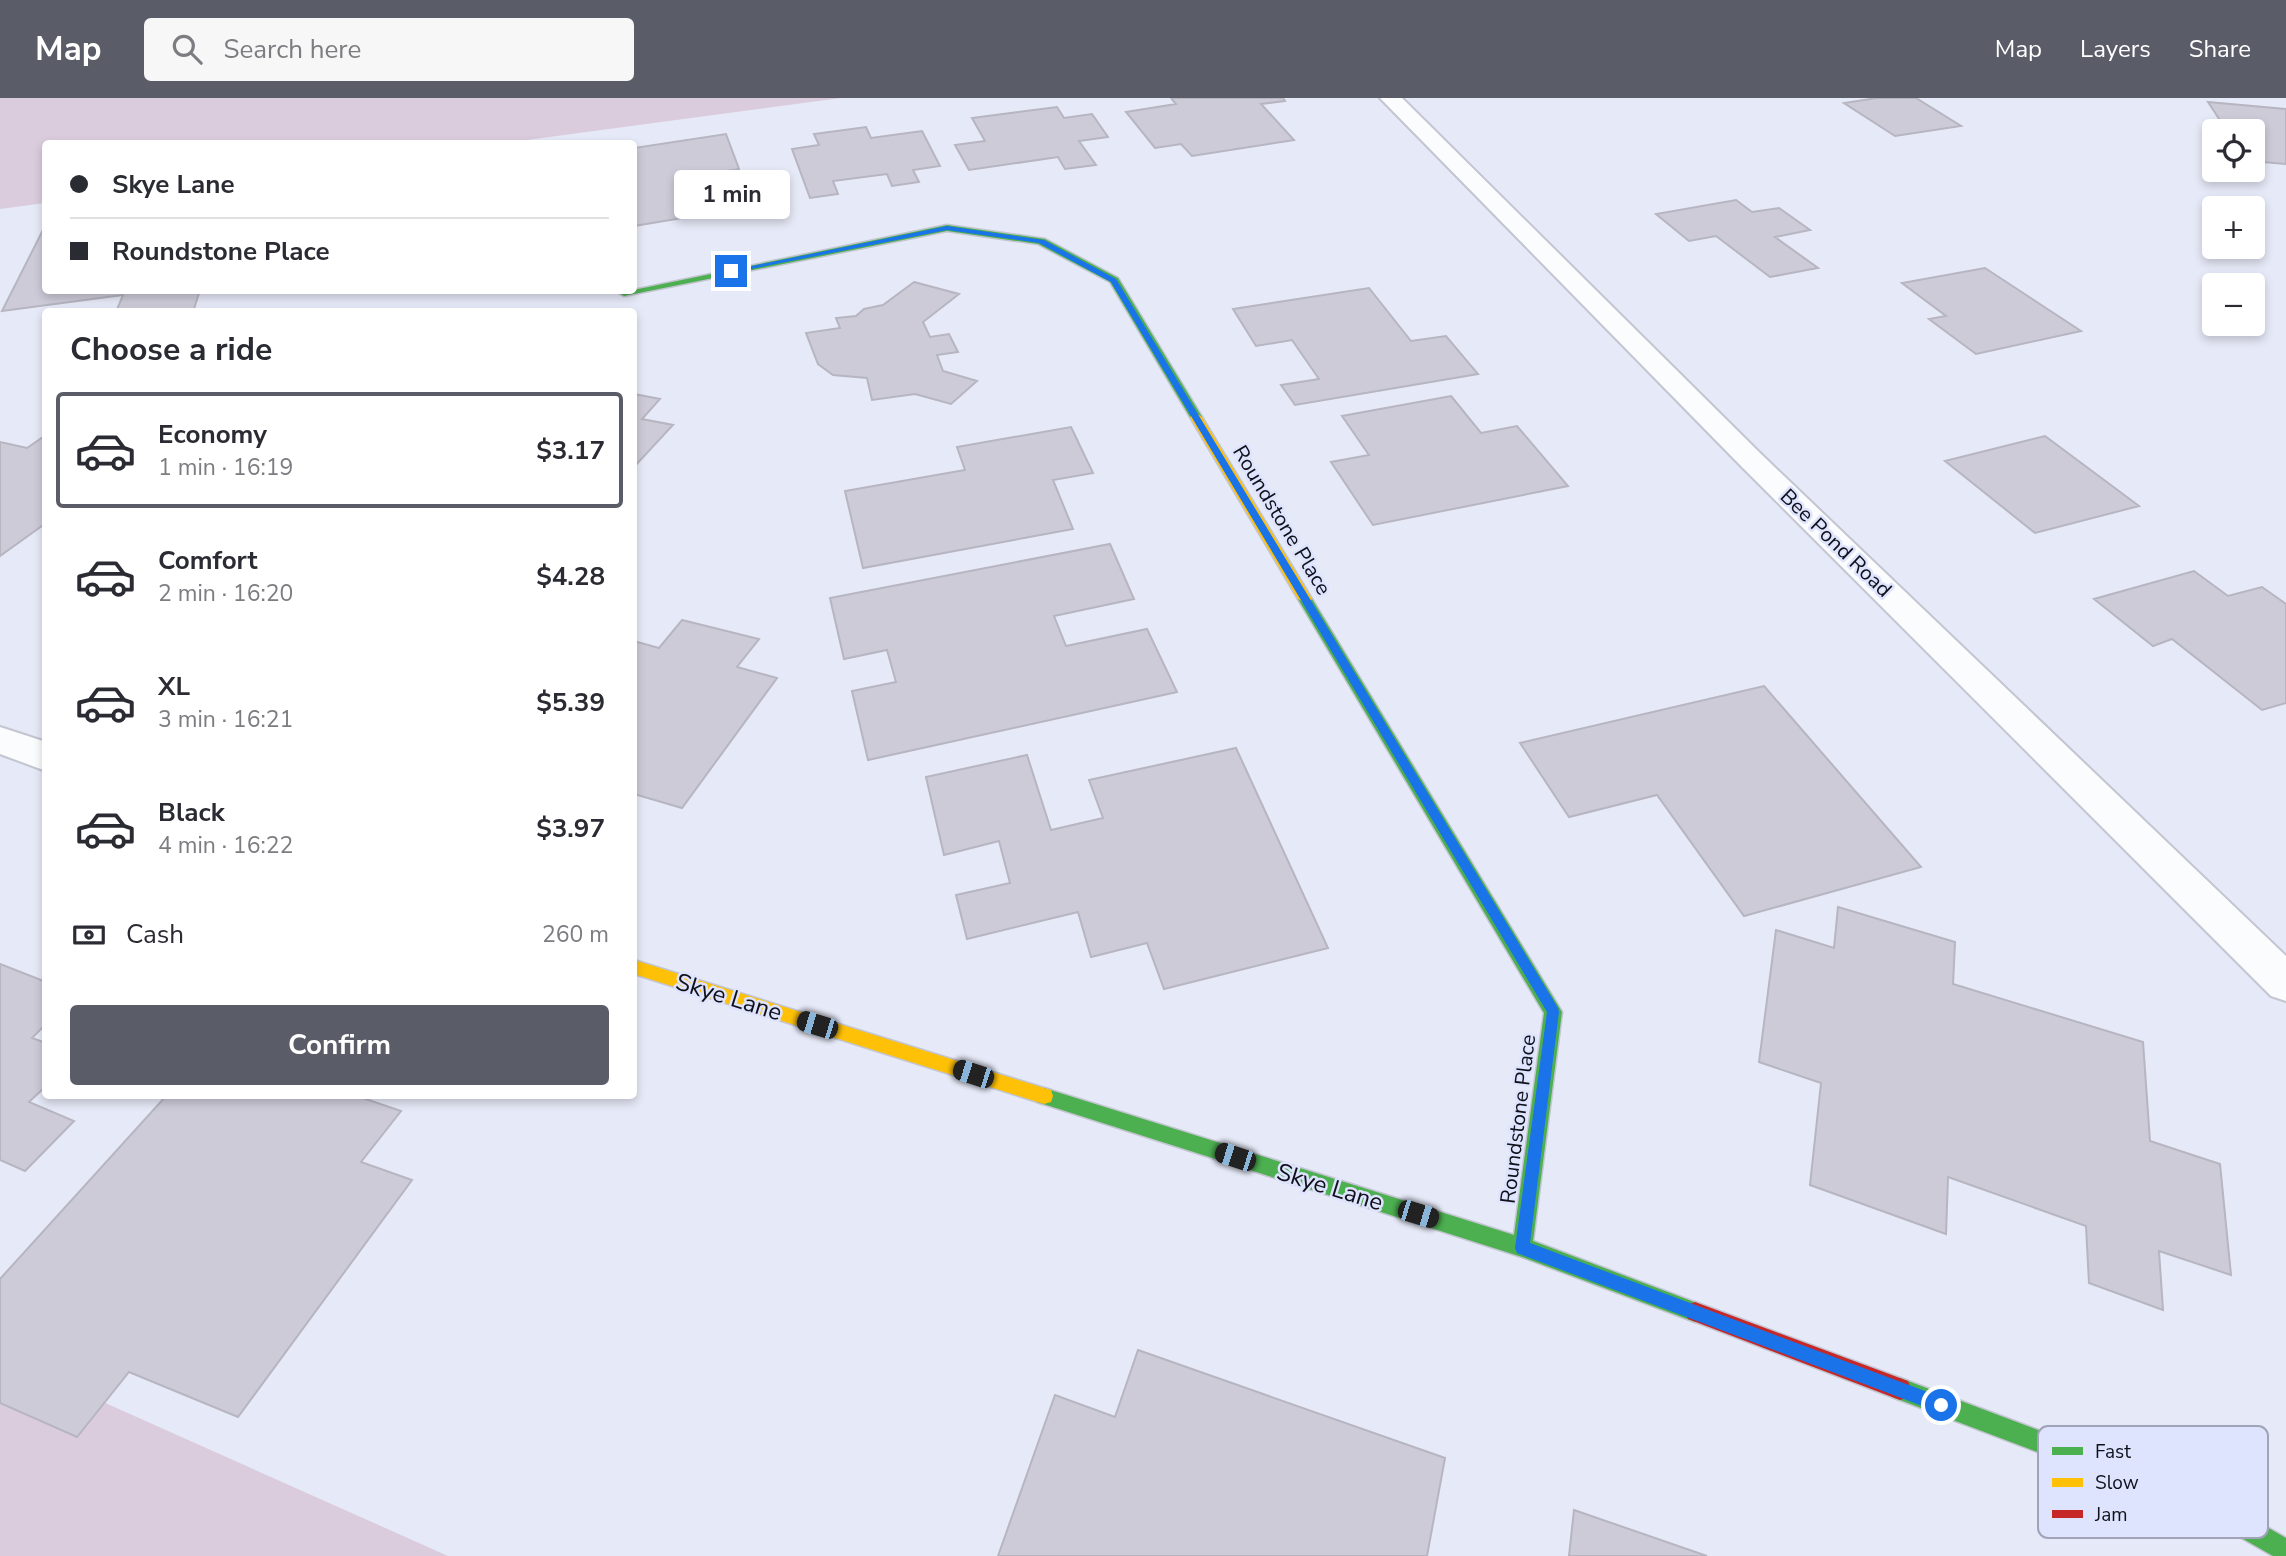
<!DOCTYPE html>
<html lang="en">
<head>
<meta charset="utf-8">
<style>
	body { margin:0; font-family:"Nunito Sans",sans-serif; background:#f7f7f7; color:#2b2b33; height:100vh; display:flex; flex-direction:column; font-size:26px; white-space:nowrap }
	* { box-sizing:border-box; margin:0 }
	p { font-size:23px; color:#7c7c81 }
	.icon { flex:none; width:38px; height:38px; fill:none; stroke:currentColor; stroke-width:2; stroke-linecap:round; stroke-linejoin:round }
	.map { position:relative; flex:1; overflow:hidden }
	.sheet { position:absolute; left:42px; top:210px; width:595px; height:791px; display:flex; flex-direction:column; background:#fff; border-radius:7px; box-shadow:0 4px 10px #0003 }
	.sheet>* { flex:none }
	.hud { position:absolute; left:42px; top:42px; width:595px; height:154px; border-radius:7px; box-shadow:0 4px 10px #0003; display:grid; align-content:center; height:154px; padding:0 28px; background:#fff }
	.buttons { position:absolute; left:2202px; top:21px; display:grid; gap:14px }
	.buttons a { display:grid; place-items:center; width:63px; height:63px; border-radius:7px; background:#fff; box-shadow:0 4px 10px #0003; font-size:35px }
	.end { position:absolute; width:32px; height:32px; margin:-16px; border:9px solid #1a73e8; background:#fff; box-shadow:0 0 0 4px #fff }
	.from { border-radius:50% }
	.bubble { position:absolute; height:49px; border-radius:7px; background:#fff; box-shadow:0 4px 10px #0003; font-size:23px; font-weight:700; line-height:49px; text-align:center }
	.car { position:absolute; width:21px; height:42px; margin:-21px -10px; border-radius:9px; box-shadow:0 0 5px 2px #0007; background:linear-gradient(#222 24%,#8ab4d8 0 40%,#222 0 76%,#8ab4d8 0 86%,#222 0) }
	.hud b { display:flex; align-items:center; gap:24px; height:66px; font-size:26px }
	.hud b+b { border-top:2px solid #e1e1e2 }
	.hud i { width:18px; height:18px; background:#2b2b33 }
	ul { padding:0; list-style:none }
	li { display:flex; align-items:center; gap:21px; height:116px; margin:0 14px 10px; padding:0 14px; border:4px solid transparent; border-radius:7px }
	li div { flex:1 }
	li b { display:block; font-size:26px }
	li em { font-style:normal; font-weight:700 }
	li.active { border-color:#5a5c67 }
	li>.icon { width:63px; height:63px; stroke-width:1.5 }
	h2 { padding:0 28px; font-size:32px; line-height:84px }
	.pay { display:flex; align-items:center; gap:18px; height:77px; padding:0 28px; font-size:26px }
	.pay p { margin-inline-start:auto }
	.primary-button { display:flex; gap:14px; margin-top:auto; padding:14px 28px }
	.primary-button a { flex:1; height:80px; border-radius:7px; background:#5a5c67; color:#fff; font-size:28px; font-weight:700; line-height:80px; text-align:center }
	header { display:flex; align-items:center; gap:42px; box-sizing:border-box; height:98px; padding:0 35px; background:#5a5c67; color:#fff }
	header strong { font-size:33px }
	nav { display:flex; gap:38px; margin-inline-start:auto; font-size:24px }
	.search { width:490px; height:63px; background:#f7f7f7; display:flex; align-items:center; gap:18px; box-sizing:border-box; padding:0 24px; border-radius:7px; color:#7c7c81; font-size:26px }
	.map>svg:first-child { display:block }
</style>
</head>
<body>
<header>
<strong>Map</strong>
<div class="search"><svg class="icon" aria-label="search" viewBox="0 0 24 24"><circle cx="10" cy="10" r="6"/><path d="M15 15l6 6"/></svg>Search here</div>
<nav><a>Map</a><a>Layers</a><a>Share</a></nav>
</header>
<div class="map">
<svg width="2286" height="1458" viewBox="0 0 2286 1458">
	<rect width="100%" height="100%" fill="#e6e9f7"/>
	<path fill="#daccdc" d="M 0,0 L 841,0 L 497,46 L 46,46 L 45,105 L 0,111 Z
		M 0,1258 L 448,1458 L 0,1458 Z"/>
	<path fill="#cecbd9" stroke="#b6b5c0" stroke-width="2" d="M 1171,0 L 1283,0 L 1285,3 L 1261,6 L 1294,42 L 1192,58 L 1181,46 L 1155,50 L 1126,14 L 1176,6 Z
		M 1877,0 L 1916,0 L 1961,28 L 1895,38 L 1844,5 Z
		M 2208,4 L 2286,11 L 2286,66 L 2252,63 L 2252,33 L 2227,33 Z
		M 1057,9 L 1064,20 L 1092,16 L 1108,39 L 1079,43 L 1096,67 L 1065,71 L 1058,59 L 969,72 L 955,47 L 985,43 L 972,20 Z
		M 866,29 L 871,40 L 922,33 L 940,68 L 913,72 L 919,84 L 892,88 L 887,76 L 833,83 L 838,96 L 810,100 L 792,51 L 819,47 L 814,36 Z
		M 726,36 L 739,71 L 675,81 L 679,94 L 744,83 L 754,108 L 634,128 L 634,50 Z
		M 1736,102 L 1752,114 L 1779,110 L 1810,132 L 1775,139 L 1818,170 L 1770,179 L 1716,138 L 1689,143 L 1656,116 Z
		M 46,126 L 46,192 L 200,192 L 193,214 L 116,214 L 123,197 L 2,213 Z
		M 1985,170 L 2081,233 L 1976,256 L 1929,221 L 1946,218 L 1902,185 Z
		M 914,184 L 959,196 L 923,224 L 930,239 L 949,236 L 958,254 L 937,257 L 943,273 L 977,283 L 951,306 L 915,296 L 872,302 L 867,280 L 833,277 L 818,266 L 806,235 L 840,230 L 836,220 L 856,218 L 864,211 L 883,207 Z
		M 1369,190 L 1411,243 L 1446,238 L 1478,276 L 1295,307 L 1281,287 L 1319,281 L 1292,242 L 1256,248 L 1233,211 Z
		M 634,296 L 660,301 L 642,321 L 673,327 L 634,369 Z
		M 1451,298 L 1481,335 L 1517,328 L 1568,388 L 1373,427 L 1331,364 L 1369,357 L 1342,318 Z
		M 1071,329 L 1093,375 L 1053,382 L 1073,431 L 863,470 L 845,393 L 965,372 L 957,349 Z
		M 46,337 L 46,425 L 0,458 L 0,344 L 27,350 Z
		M 2045,338 L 2139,408 L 2035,435 L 1945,363 Z
		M 1110,446 L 1134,501 L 1054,518 L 1066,548 L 1147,531 L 1177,594 L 868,662 L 852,593 L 896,584 L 887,552 L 844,561 L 830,500 Z
		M 2194,473 L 2228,498 L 2262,489 L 2286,506 L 2286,605 L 2262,612 L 2172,541 L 2153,548 L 2094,501 Z
		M 682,522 L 759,541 L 737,569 L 777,580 L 682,710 L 634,696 L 634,543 L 659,550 Z
		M 1764,588 L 1921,769 L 1744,818 L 1657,697 L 1569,719 L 1520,645 Z
		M 1236,650 L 1328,850 L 1164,891 L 1147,845 L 1091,859 L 1078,814 L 967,841 L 956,797 L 1010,785 L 999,743 L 944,757 L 926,679 L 1027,657 L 1051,732 L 1103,720 L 1089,682 Z
		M 1838,809 L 1955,844 L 1953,886 L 2143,944 L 2150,1043 L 2220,1066 L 2231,1177 L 2159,1153 L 2163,1212 L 2089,1185 L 2086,1128 L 1948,1079 L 1946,1136 L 1810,1087 L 1821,985 L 1759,964 L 1776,832 L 1834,850 Z
		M 0,866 L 46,884 L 46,926 L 32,940 L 46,945 L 46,988 L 29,1004 L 74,1023 L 25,1073 L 0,1062 Z
		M 166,998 L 357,998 L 401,1013 L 361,1064 L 412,1082 L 238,1319 L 129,1274 L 77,1339 L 0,1305 L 0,1181 Z
		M 1138,1252 L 1445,1360 L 1427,1458 L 998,1458 L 1055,1297 L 1115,1319 Z
		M 1574,1412 L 1707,1458 L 1569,1458 Z"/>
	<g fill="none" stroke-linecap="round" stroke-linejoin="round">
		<defs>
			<path id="street" d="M 1380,0 L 1402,0 L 1761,356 L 2286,858 L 2286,903 L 2271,898 L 1741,368 Z
				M 0,629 L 46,644 L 46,673 L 0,656 Z"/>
			<path id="fast" d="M 947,127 L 1045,141 L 1118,180 L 1202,319 L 1200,321 L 1196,323 L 1190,319 L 1110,184 L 1038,146 L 947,133 L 624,198 L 619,195 Z
				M 1305,497 L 1312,501 L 1562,914 L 1533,1143 L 1702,1207 L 1705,1214 L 1702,1221 L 1695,1224 L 1522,1159 L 1037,1004 L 1035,998 L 1037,992 L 1044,990 L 1514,1137 L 1544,915 L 1298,501 Z
				M 1900,1280 L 2211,1397 L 2286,1440 L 2286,1458 L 2273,1458 L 2196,1414 L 1892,1299 L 1889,1291 L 1892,1283 Z"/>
			<path id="slow" d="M 1196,315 L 1202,319 L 1312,501 L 1310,504 L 1305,505 L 1298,501 L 1190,319 Z
				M 634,862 L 1044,990 L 1051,992 L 1053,998 L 1051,1004 L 1044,1006 L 634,876 Z"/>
			<path id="jam" d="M 1695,1204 L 1908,1283 L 1911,1291 L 1908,1299 L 1900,1302 L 1688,1221 L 1685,1214 L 1688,1207 Z"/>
		</defs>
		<use href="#street" stroke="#c3c5d0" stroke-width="4"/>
		<use href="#fast" stroke="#c3c5d0" stroke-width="3"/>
		<use href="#slow" stroke="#c3c5d0" stroke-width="3"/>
		<use href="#jam" stroke="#c3c5d0" stroke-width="3"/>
		<use href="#street" fill="#fbfcfe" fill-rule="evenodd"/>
		<use href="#fast" fill="#4caf50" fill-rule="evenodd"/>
		<use href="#slow" fill="#ffc107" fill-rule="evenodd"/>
		<use href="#jam" fill="#c62828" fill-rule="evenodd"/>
	</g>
	<path fill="#1a73e8" d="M 947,128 L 1044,142 L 1116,181 L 1558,910 L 1559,914 L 1530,1145 L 1941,1299 L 1947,1302 L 1949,1307 L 1947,1313 L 1941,1315 L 1517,1155 L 1515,1150 L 1547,914 L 1111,184 L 1039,145 L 947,132 L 731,175 L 728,173 Z"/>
	<g text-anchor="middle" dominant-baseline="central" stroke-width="5" stroke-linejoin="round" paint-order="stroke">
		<g font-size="21" fill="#0f1019" stroke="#dfe4fe">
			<text transform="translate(1282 422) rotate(59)">Roundstone Place</text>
			<text transform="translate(1836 445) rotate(44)">Bee Pond Road</text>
			<text transform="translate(1518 1021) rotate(-83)">Roundstone Place</text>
		</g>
		<g font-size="24" fill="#0f1019" stroke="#dfe4fe">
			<text transform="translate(729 899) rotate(17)">Skye Lane</text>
			<text transform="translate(1330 1089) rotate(17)">Skye Lane</text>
		</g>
	</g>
	<rect x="2038" y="1328" width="230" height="112" rx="10" fill="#dfe4fe" stroke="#a1a4b9" stroke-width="2"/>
	<rect x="2052" y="1349" width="31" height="8" fill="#4caf50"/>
	<rect x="2052" y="1380" width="31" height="9" fill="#ffc107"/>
	<rect x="2052" y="1412" width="31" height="8" fill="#c62828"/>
	<g font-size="19" fill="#0f1019">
		<text x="2095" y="1360">Fast</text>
		<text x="2095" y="1391">Slow</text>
		<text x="2095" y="1423">Jam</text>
	</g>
</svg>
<div class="buttons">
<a><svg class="icon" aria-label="locate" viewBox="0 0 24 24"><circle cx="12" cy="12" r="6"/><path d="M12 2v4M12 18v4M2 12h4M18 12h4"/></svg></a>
<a>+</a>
<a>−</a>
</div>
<i class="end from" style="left:1941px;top:1307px"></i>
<i class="end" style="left:731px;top:173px"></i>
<div class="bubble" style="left:674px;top:72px;width:116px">1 min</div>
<i class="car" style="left:817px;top:927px;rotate:287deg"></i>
<i class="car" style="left:973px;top:976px;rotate:288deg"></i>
<i class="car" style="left:1235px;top:1059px;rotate:288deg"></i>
<i class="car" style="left:1418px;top:1116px;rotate:107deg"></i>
<div class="hud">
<b><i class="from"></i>Skye Lane</b>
<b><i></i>Roundstone Place</b>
</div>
<section class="sheet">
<h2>Choose a ride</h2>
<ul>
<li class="active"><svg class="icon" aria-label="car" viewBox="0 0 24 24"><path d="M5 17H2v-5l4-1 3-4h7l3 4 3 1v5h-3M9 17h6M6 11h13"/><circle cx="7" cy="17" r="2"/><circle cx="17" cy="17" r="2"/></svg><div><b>Economy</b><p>1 min · 16:19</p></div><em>$3.17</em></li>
<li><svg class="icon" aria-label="car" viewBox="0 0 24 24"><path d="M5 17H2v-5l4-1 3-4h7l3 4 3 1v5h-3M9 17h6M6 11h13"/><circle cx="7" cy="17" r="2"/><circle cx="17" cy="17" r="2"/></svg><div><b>Comfort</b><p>2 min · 16:20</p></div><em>$4.28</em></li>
<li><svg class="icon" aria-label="car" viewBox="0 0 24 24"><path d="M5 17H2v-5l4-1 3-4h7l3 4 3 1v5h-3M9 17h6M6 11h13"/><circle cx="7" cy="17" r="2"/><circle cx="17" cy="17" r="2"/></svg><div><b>XL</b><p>3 min · 16:21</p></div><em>$5.39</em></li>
<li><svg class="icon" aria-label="car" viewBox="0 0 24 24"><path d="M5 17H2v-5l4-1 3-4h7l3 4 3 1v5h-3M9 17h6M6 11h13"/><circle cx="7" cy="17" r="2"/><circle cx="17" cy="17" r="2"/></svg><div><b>Black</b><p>4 min · 16:22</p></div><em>$3.97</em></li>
</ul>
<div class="pay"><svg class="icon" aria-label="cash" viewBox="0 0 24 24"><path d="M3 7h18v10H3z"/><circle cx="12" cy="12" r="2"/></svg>Cash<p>260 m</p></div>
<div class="primary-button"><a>Confirm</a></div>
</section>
</div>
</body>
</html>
